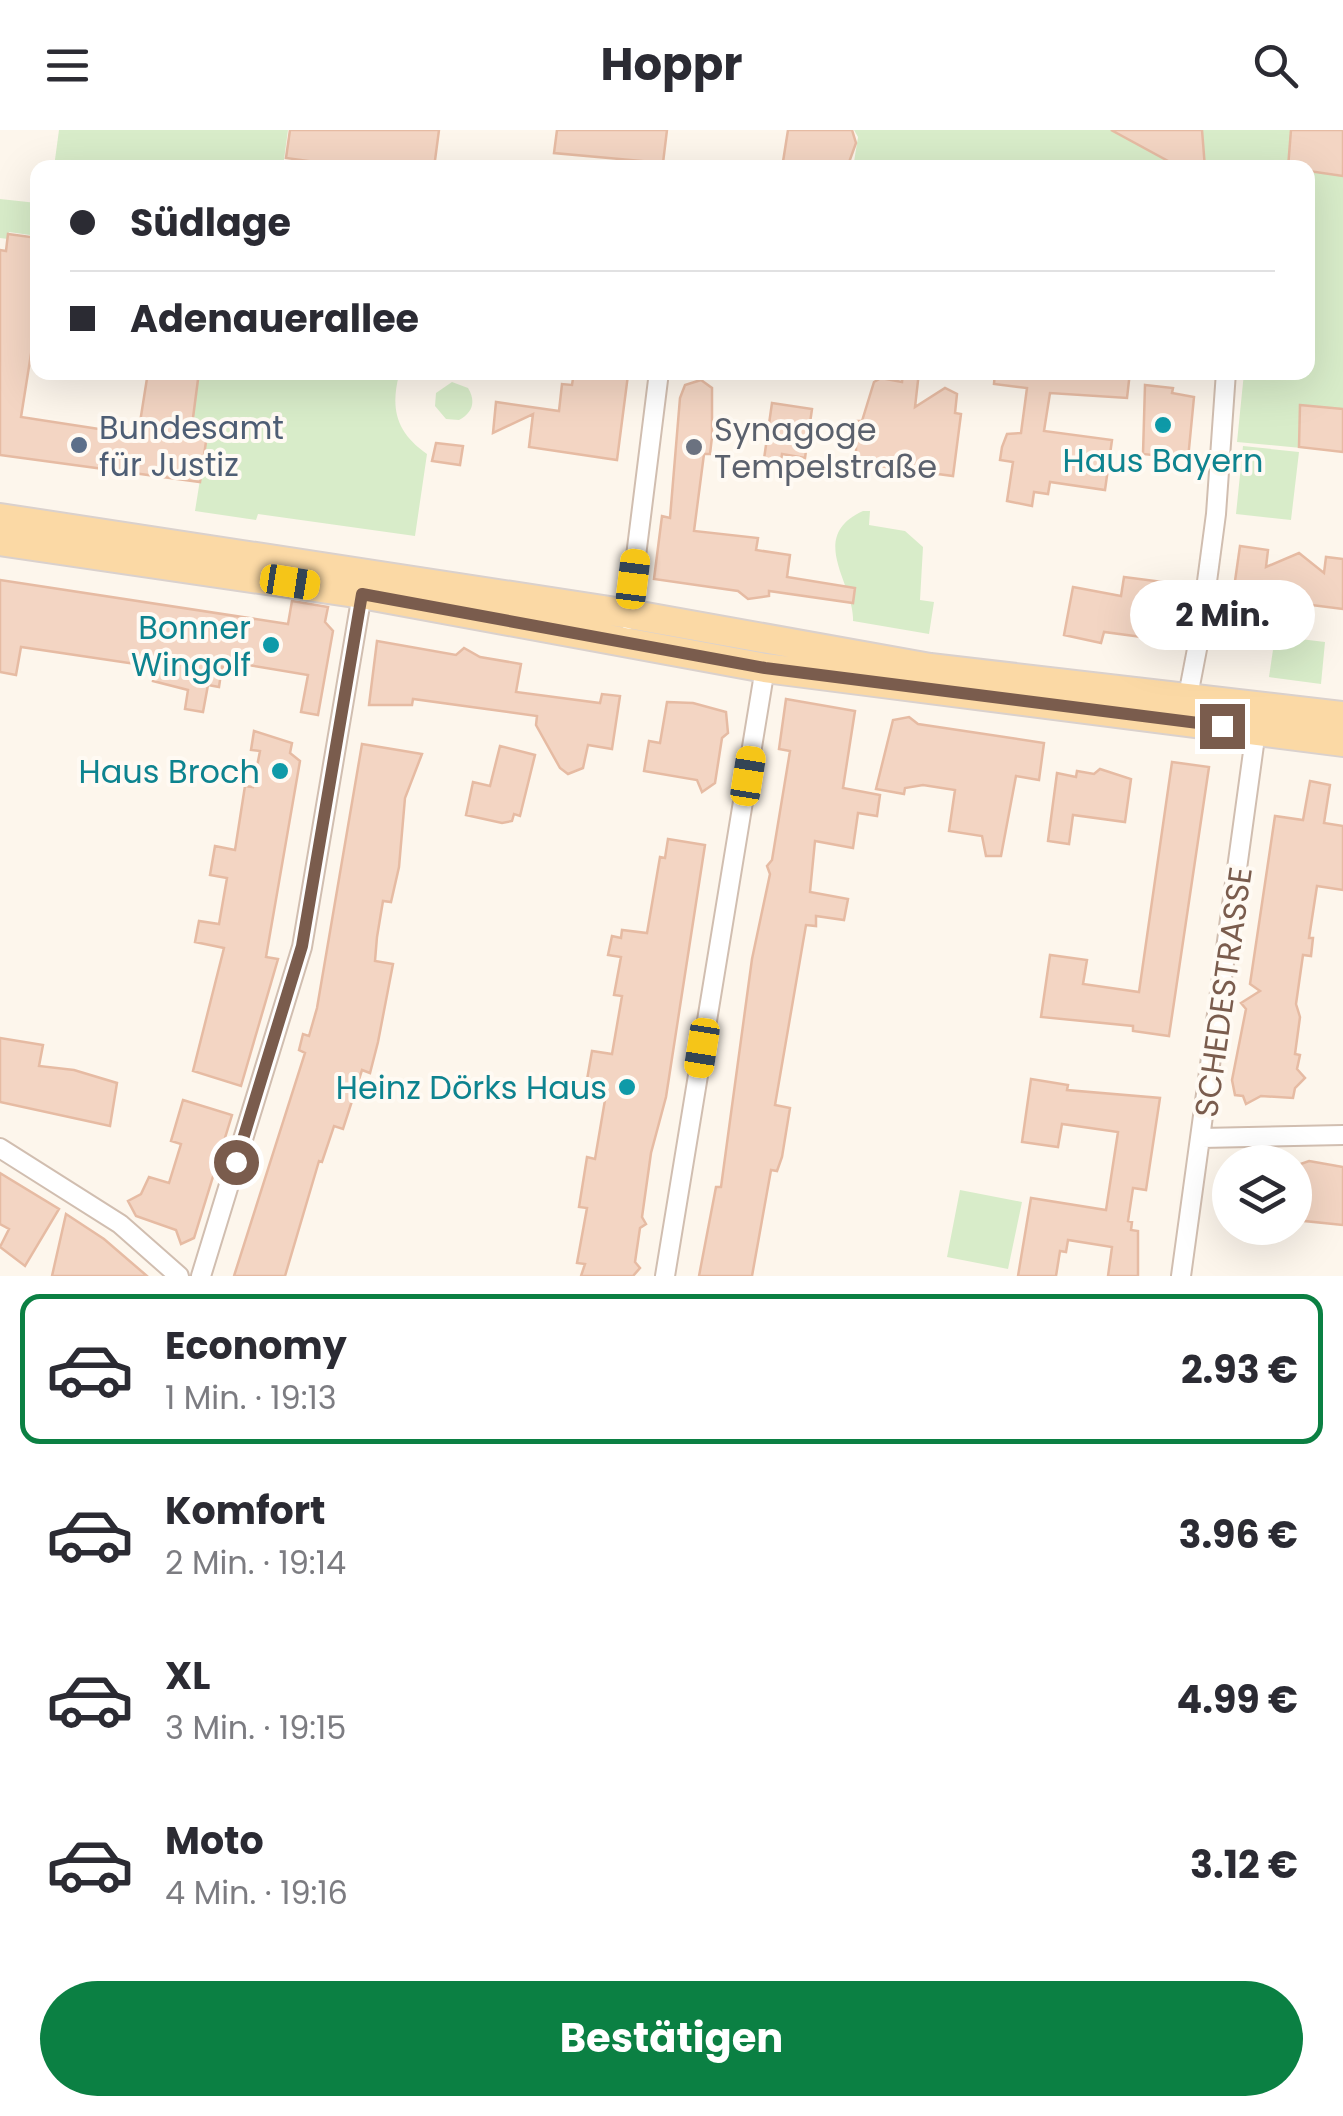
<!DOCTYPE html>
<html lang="de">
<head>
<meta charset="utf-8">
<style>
	body { margin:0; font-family:Poppins,sans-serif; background:#f7f7f7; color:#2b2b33; height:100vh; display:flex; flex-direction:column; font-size:38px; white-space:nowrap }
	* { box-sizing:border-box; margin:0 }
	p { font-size:32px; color:#7c7c81 }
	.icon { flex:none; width:55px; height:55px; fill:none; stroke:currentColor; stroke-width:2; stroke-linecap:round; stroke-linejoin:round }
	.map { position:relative; height:1146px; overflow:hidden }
	.panel { display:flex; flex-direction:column; background:#fff; flex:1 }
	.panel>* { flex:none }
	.hud { position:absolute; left:30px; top:30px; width:1285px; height:220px; border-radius:20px; box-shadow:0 10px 40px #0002; display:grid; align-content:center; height:220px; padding:0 40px; background:#fff }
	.controls { position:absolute; left:1212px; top:1015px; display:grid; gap:20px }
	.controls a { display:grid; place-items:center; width:100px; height:100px; border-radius:50%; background:#fff; box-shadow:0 10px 40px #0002; font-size:50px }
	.end { position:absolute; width:45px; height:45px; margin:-22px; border:12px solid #7a5c4d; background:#fff; box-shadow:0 0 0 5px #fff }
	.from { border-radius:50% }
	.bubble { position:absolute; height:70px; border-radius:35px; background:#fff; box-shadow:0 10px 40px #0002; font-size:32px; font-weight:700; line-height:70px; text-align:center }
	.car { position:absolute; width:30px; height:60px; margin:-30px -15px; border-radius:12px; box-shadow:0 0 8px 2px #0007; background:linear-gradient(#f5c518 24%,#345 0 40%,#f5c518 0 76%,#345 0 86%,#f5c518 0) }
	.hud b { display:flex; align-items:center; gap:35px; height:95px; font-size:38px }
	.hud b+b { border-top:2px solid #e1e1e2 }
	.hud i { width:25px; height:25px; background:#2b2b33 }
	ul { padding:18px 0 0; list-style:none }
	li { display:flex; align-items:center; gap:30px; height:150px; margin:0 20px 15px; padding:0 20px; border:5px solid transparent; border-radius:20px }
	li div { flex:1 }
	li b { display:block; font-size:38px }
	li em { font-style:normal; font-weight:700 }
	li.active { border-color:#0b8043 }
	li>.icon { width:90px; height:90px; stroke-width:1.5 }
	.cta { display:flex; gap:20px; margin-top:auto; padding:20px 40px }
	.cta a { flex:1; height:115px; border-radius:60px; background:#0b8043; color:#fff; font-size:40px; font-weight:700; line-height:115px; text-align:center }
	header { display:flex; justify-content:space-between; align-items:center; height:130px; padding:0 40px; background:#fff; font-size:45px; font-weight:700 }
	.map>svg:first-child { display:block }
</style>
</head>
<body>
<header><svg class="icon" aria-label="menu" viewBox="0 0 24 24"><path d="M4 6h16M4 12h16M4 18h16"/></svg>Hoppr<svg class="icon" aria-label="search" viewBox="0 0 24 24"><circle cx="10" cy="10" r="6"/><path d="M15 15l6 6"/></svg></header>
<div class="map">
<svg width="1343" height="1146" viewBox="0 0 1343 1146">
	<rect width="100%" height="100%" fill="#fdf6ec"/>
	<path fill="#d8ecc9" d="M 59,0 L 288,0 L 283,37 L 54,37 Z
		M 854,0 L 1343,0 L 1343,322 L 1237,312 L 1244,243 L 1308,242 L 1308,38 L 853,38 L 858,7 Z
		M 0,69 L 37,73 L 37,106 L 9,102 L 8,109 L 0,108 Z
		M 375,242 L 399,245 C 390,280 397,303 427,324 L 415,406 L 258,384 L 256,390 L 195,381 L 207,306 L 191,302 L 199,243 Z
		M 452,252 L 468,258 C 476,271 473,283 459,290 L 446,289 L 435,276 L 436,263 Z
		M 1243,316 L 1299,322 L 1291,390 L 1236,384 Z
		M 863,381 L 870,381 L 869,395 L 905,401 L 923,417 L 920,470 L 934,472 L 929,504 L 853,491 C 855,454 806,407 863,381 Z
		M 1275,506 L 1325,512 L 1321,554 L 1269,547 Z
		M 960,1060 L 1022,1072 L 1008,1139 L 947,1127 Z"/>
	<path fill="#f3d5c3" stroke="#e6bba3" stroke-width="2.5" d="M 290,0 L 439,0 L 434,38 L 359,38 L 286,28 Z
		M 557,0 L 667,0 L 663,33 L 554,23 Z
		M 788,0 L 852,0 L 856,13 L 847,38 L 782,38 Z
		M 1111,0 L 1202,0 L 1205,38 L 1181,38 Z
		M 1291,0 L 1343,0 L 1343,46 L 1288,38 Z
		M 8,104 L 38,108 L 38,180 L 21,287 L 138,305 L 148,242 L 199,242 L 191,303 L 207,305 L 200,352 L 0,325 L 0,120 L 6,121 Z
		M 574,242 L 628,245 L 617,330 L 529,317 L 533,284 L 493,303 L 496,272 L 559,281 L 562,254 L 572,255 Z
		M 903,242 L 919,242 L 915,277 L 945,258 L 957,264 L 955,283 L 961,284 L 953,346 L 856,333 L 856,291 L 862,291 L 874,252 L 881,248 L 902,252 Z
		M 995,242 L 1130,242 L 1127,268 L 1050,263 L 1044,301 L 1112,310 L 1105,360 L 1050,352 L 1048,364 L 1034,362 L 1032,376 L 1007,371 L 1013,332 L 1000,330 L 1002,317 L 1007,304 L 1021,303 L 1027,258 L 994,254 Z
		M 701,250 L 712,258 L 712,307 L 710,324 L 704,324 L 694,401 L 758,408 L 756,420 L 790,425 L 787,447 L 855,458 L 853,473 L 769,461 L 769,466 L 748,469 L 738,461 L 654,449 L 662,386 L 670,388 L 680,268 L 685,255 Z
		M 1145,255 L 1173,258 L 1172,263 L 1194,267 L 1188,329 L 1143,324 Z
		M 772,273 L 812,279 L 805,328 L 782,324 L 781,331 L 764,329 Z
		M 1300,275 L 1343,279 L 1343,322 L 1299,317 Z
		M 436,313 L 463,316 L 460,335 L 432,331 Z
		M 1240,416 L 1268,420 L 1266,437 L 1299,423 L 1324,443 L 1326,427 L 1343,429 L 1343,479 L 1233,465 Z
		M 1124,447 L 1194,456 L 1192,478 L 1203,486 L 1214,481 L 1219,458 L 1226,459 L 1219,516 L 1210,515 L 1207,505 L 1199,502 L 1189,505 L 1186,513 L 1104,502 L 1101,513 L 1064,505 L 1073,457 L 1121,466 Z
		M 0,450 L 288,494 L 292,471 L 328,477 L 325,492 L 333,501 L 318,585 L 301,582 L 308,545 L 248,535 L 247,540 L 222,537 L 219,557 L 208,555 L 203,582 L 185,579 L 188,560 L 153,551 L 156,537 L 21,517 L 16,545 L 0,542 Z
		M 377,511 L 456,525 L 464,518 L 480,527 L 521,534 L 516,562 L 600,573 L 602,564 L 620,566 L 612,619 L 588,615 L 583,638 L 568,644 L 560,638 L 536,595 L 537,586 L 413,569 L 412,575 L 369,575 Z
		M 786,569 L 855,581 L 843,658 L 880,665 L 877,686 L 858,683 L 853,718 L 815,711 L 810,762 L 848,769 L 844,790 L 816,786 L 816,796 L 806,795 L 775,975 L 790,978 L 782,1027 L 777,1041 L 771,1040 L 752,1146 L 699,1146 L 716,1057 L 721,1057 L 752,829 L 770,744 L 767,736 L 772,730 L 790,621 L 779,619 Z
		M 667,572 L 693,573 L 726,582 L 728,603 L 722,608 L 715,653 L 702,662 L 697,650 L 644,641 L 649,611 L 660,613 Z
		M 909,587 L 918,594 L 1044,613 L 1039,650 L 1016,646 L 1001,726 L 986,726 L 982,706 L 949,701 L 955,660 L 923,655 L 905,658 L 904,664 L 876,659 L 893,590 Z
		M 254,601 L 292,613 L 290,623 L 300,631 L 266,827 L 278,829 L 241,956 L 193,941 L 224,818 L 195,812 L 199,791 L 219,794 L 227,748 L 210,745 L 215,716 L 235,720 L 245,656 L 253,657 L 260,621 L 251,620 Z
		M 362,614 L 422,624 L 405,668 L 399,737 L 391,772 L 383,771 L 377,807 L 375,831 L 393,834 L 378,912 L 370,943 L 362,940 L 343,999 L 334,996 L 322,1032 L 319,1031 L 285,1146 L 234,1146 L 305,923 L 299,920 L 303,904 L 309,906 L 317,878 Z
		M 500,616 L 535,625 L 520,686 L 514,684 L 512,691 L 502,693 L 466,685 L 473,652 L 490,656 Z
		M 1172,632 L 1209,637 L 1169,906 L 1133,901 L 1133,896 L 1041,887 L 1050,825 L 1087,830 L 1083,854 L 1139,862 Z
		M 1100,639 L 1131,649 L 1125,692 L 1073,685 L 1069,714 L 1048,711 L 1057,643 L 1076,647 L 1077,641 L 1094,644 Z
		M 1310,651 L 1330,655 L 1324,693 L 1343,696 L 1343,760 L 1317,756 L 1309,808 L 1313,808 L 1311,826 L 1303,825 L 1296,874 L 1300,887 L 1295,924 L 1300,925 L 1297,939 L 1305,948 L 1295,958 L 1293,968 L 1261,966 L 1246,974 L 1243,966 L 1235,965 L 1232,950 L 1246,879 L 1241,873 L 1260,861 L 1250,854 L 1275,686 L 1303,690 Z
		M 668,709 L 705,715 L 666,967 L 651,1023 L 642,1087 L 646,1094 L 640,1098 L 635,1132 L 640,1138 L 633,1146 L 581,1146 L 585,1134 L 577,1133 L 587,1078 L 579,1077 L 587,1027 L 595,1029 L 605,970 L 584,967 L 592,921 L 612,924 L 622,866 L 614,865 L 621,827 L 608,825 L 612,806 L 621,808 L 622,800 L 647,803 L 660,727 L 665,728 Z
		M 0,908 L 43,915 L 39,936 L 74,940 L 117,953 L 110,996 L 0,972 Z
		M 1031,949 L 1068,955 L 1067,960 L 1160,968 L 1146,1060 L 1133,1058 L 1128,1091 L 1132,1092 L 1131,1100 L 1138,1101 L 1138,1146 L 1108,1146 L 1112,1117 L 1068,1110 L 1066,1122 L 1060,1121 L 1056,1146 L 1018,1146 L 1031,1068 L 1106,1080 L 1118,1002 L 1062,994 L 1058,1017 L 1022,1012 Z
		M 183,970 L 232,985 L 194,1108 L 181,1114 L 176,1100 L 136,1086 L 128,1071 L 141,1064 L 149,1047 L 169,1053 L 181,1014 L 171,1011 Z
		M 1309,1031 L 1343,1037 L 1343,1095 L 1295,1090 L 1295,1036 Z
		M 0,1043 L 59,1079 L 25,1136 L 0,1117 L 9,1099 L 0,1094 Z
		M 66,1084 L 104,1109 L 147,1146 L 52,1146 Z"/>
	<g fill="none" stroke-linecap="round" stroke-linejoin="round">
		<path stroke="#dcd0c4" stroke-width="18" stroke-dasharray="18 9" stroke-linecap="butt" d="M 1198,514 L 1204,474"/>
		<defs>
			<path id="minor" d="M 1204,474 L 1216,384 L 1226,242
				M 628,490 L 659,242
				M 1187,571 L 1198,514
				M 1202,1008 L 1343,1005
				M 0,1018 L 120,1094 L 179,1146
				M 201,1146 L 302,817 L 362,464
				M 665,1146 L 765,538
				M 1181,1146 L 1257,593"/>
			<path id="primary" d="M 0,388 L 629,484 L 930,538 L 1343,586
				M 0,411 L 362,464 L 765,538 L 1343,612"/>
		</defs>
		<use href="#minor" stroke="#d1beb0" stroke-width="22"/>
		<use href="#primary" stroke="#dad1cd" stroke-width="32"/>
		<use href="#minor" stroke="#fff" stroke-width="18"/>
		<use href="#primary" stroke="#fbd9a5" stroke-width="28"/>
	</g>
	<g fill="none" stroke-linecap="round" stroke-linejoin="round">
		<path stroke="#7a5c4d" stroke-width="12" d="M 236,1032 L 302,816 L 362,464 L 765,538 L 1222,596"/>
	</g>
	<g fill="#0f9aa8" stroke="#fffaf3" stroke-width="4">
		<circle cx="1163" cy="295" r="10"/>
		<circle cx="271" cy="515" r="10"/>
		<circle cx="280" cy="641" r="10"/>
		<circle cx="627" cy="957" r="10"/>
	</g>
	<circle fill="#5c6f8a" stroke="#fffaf3" stroke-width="4" cx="79" cy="315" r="10"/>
	<circle fill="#6b7280" stroke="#fffaf3" stroke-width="4" cx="694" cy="317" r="10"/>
	<g text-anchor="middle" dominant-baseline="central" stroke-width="8" stroke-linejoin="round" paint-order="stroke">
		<g font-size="32" fill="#4e5e75" stroke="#fffaf3" text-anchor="start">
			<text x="99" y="297">Bundesamt<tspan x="99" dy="37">für Justiz</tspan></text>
		</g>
		<g font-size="32" fill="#5b616d" stroke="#fffaf3" text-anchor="start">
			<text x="714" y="299">Synagoge<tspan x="714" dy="37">Tempelstraße</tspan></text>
		</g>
		<g font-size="32" fill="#0d838f" stroke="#fffaf3" text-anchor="end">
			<text x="1163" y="330" text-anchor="middle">Haus Bayern</text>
			<text x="251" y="497">Bonner<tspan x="251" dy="37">Wingolf</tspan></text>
			<text x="260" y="641">Haus Broch</text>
			<text x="607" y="957">Heinz Dörks Haus</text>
		</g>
		<g font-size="32" fill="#7a5c4d" stroke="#fffaf3">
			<text transform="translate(1223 862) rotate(-82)">SCHEDESTRASSE</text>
		</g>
	</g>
</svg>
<div class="controls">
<a><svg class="icon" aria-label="layers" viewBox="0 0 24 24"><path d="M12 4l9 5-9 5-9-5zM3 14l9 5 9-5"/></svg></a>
</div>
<i class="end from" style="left:236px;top:1032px"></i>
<i class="end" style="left:1222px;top:596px"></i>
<div class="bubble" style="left:1130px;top:450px;width:185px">2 Min.</div>
<i class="car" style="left:633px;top:449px;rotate:7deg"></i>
<i class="car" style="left:290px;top:452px;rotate:99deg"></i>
<i class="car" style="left:748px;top:646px;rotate:9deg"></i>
<i class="car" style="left:702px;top:918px;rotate:189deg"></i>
<div class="hud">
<b><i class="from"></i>Südlage</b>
<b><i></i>Adenauerallee</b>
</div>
</div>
<section class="panel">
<ul>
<li class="active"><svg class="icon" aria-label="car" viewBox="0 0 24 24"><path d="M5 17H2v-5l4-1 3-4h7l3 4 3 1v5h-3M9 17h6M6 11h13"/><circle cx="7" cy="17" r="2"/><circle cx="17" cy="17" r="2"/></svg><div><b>Economy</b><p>1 Min. · 19:13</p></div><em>2.93 €</em></li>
<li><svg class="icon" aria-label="car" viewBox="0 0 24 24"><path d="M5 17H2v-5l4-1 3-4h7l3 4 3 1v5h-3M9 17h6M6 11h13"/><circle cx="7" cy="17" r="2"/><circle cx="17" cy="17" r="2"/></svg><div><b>Komfort</b><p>2 Min. · 19:14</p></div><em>3.96 €</em></li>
<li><svg class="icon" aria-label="car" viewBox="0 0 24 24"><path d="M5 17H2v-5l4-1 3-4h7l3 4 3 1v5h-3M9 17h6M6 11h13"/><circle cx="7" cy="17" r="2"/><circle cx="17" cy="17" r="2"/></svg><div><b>XL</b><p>3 Min. · 19:15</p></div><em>4.99 €</em></li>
<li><svg class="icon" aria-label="car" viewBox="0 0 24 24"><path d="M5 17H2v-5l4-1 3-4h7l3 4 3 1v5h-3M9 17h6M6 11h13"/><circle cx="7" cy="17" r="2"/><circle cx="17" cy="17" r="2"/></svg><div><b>Moto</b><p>4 Min. · 19:16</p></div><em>3.12 €</em></li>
</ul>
<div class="cta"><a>Bestätigen</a></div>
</section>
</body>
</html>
